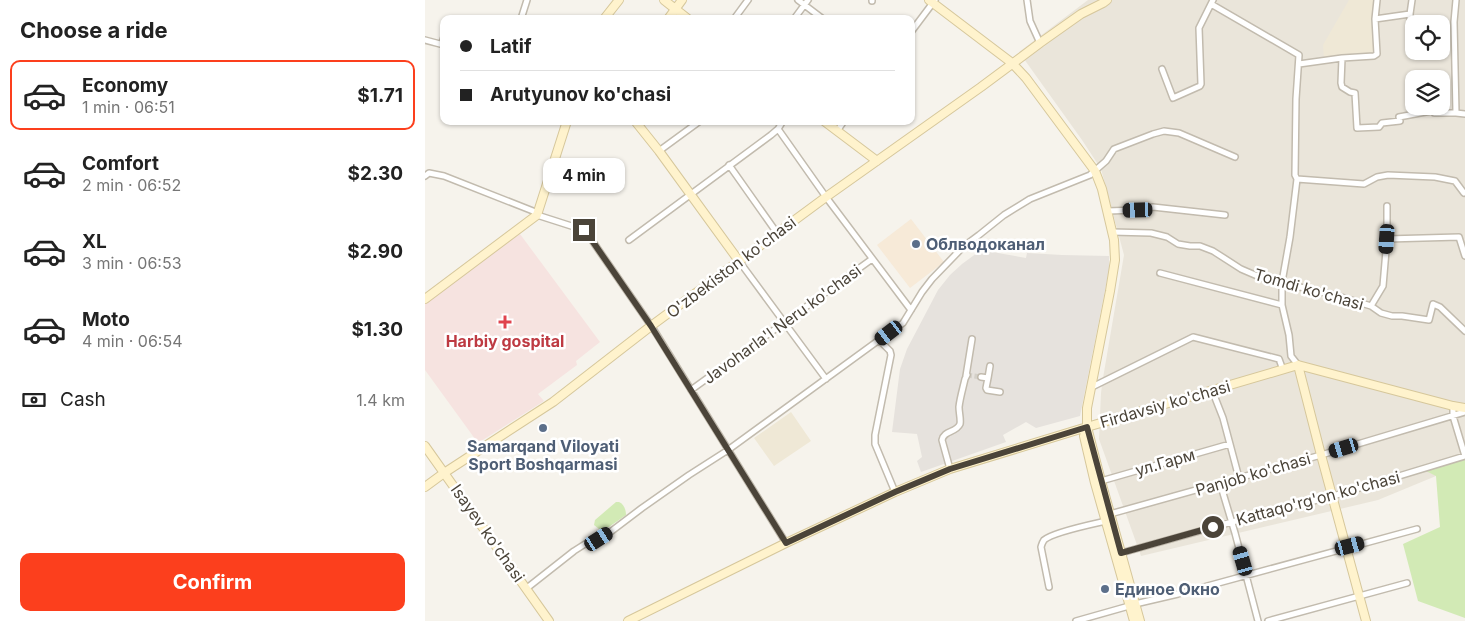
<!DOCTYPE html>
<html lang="en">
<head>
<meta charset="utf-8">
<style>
	body { margin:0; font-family:Inter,sans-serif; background:#f2f2f2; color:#222; height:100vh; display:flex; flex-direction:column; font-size:19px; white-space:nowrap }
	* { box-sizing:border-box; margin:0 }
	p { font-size:16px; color:#767676 }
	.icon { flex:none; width:28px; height:28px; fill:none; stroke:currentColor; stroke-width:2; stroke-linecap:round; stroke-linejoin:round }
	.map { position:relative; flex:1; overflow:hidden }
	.drawer { display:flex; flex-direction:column; background:#fff; width:425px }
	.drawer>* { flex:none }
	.guide { position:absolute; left:15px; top:15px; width:475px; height:110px; border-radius:10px; box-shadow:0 1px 4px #0004; display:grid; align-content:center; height:110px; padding:0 20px; background:#fff }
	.tools { position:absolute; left:980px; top:15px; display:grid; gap:10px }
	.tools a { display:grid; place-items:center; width:45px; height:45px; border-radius:10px; background:#fff; box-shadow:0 1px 4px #0004; font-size:25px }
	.end { position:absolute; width:22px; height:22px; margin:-11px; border:6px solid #4b4439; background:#fff; box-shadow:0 0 0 2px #fff }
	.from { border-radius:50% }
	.bubble { position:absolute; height:35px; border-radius:10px; background:#fff; box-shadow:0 1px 4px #0004; font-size:16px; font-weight:700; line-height:35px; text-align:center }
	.car { position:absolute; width:15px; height:30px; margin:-15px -8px; border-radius:6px; box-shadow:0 0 4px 1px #0007; background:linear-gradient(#222 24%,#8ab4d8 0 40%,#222 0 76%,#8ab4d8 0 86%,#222 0) }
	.guide b { display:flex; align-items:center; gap:18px; height:48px; font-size:19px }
	.guide b+b { border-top:1px solid #e0e0e0 }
	.guide i { width:12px; height:12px; background:#222 }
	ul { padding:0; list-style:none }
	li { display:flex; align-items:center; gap:15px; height:70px; margin:0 10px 8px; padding:0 10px; border:2px solid transparent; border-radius:10px }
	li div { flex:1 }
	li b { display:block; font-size:19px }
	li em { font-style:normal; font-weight:700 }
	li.on { border-color:#fc3f1d }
	li>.icon { width:45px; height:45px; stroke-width:1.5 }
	h2 { padding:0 20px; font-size:22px; line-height:60px }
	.pay { display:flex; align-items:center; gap:12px; height:55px; padding:0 20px; font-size:19px }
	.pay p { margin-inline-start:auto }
	.action { display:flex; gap:10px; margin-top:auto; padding:10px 20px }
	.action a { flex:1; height:58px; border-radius:10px; background:#fc3f1d; color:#fff; font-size:20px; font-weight:700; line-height:58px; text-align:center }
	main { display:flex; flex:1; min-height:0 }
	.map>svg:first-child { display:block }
</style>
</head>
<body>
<main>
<section class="drawer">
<h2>Choose a ride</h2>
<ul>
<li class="on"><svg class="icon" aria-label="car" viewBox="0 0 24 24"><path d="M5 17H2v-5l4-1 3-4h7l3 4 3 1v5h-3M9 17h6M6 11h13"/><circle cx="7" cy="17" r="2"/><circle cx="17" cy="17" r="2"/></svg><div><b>Economy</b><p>1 min · 06:51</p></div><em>$1.71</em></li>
<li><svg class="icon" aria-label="car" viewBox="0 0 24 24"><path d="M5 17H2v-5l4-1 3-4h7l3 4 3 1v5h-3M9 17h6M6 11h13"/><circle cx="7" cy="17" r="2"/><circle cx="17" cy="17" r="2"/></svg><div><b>Comfort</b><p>2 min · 06:52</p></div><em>$2.30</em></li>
<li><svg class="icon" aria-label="car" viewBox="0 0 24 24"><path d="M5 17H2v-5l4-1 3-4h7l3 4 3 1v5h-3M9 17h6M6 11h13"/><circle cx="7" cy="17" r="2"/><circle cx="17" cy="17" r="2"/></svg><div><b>XL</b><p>3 min · 06:53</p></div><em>$2.90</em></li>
<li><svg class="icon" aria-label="car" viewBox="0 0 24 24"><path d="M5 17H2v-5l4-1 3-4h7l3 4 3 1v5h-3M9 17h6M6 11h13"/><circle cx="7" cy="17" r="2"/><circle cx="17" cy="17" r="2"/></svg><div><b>Moto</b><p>4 min · 06:54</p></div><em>$1.30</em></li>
</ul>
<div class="pay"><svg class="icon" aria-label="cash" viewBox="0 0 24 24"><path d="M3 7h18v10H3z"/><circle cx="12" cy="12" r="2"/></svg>Cash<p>1.4 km</p></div>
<div class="action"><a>Confirm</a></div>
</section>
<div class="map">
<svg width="1040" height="621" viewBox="0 0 1040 621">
	<rect width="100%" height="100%" fill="#f6f3ec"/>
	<path fill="#eae5da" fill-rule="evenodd" d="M 663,0 L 1040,0 L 1040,469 L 1011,476 L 953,500 L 716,556 L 674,439 L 676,393 L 678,378 L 699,255 L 676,169 L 657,140 L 594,52 ZM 989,24 L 1016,24 L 1016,51 L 989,51 ZM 989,79 L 1016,79 L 1016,106 L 989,106 Z"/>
	<path fill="#f7ead8" d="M 486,219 L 519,262 L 485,288 L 452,245 Z"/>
	<path fill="#e6e2dd" d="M 562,251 L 601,258 L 602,253 L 637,255 L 684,256 L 684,270 L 655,416 L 611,428 L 601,422 L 578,435 L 581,442 L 496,472 L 492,461 L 497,457 L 492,434 L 467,432 L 475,369 L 482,349 L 513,290 L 525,275 L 537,264 L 552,253 Z"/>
	<path fill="#efe8d6" d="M 924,0 L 950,0 L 947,16 L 950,54 L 899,59 L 898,45 Z
		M 366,412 L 386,441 L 349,466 L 329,438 Z"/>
	<path fill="#f6e3e0" d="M 95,234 L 175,342 L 151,361 L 152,365 L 113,394 L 119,401 L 53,443 L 0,370 L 0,301 L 55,261 Z"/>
	<path fill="#d2eab5" d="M 1040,459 L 1040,618 L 993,601 L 978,544 L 1015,527 L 1011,476 L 1001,471 Z
		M 191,502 L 194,502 C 199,504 201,510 201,515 L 181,529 L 174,529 L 169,525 L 170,520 Z"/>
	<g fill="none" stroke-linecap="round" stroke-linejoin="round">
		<path stroke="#d4d0c8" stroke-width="5" stroke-dasharray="5 2.5" stroke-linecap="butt" d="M 542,375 L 556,377"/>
		<defs>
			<path id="street" d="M 373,0 L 398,19
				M 602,0 L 605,21 L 615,43
				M 1031,0 L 1029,22 L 1031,113 L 1040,114
				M 447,1 L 447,0
				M 786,4 L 874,55 L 871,99 L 870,175 L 872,179 L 865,237 L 857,282 L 857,305 L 864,335 L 866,356 L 873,365
				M 985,14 L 986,34 L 989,34
				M 96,19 L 102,0
				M 309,19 L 323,0
				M 369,19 L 383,0
				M 950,19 L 952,0
				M 486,32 L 510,0
				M 0,40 L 15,44 L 17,43 L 19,37
				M 990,51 L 991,56
				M 917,58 L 916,83 L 917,87 L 925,92 L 930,93 L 932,128 L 954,127 L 957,123 L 975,121 L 974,117 L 1006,111 L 1008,111 L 1009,113 L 1031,113
				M 874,64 L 917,58 L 949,56 L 952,54 L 950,19 L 985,14 L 987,0
				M 737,69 L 748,98 L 775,86 L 776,84 L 774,28 L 788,0
				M 353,129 L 401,197 L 486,310
				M 412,131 L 419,121
				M 234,151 L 275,121
				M 304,165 L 352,233
				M 0,176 L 4,173 L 19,176 L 108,211 L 112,215 L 162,231 L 166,239 L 229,330 L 361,543
				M 872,179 L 939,184 L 952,177 L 963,175 L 1010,177 L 1030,181 L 1039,193
				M 962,206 L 962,239
				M 682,211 L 713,210 L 728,207 L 800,215
				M 687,232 L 726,233 L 742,237 L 753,244 L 765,246 L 775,246 L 788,251 L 816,269 L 837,278 L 913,296 L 946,306 L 958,286 L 962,239 L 1034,237 L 1040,256
				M 204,240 L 346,135 L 353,129 L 358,121
				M 314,261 L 401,379
				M 735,273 L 857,305
				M 946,306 L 956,313 L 967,316 L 977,316 L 1004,320 L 1008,304 L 1015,307 L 1040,331
				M 541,376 L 547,339
				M 556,377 L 563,378 L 565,366
				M 563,378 L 561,388 L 562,390 L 575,392
				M 667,387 L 768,337 L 854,359 L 858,370
				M 266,390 L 447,259
				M 787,390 L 798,418 L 814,478
				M 525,469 L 517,440 C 519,430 531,433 535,424 C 536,419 534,413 534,407 C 535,398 538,388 540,379 L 542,375
				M 676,481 L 805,444
				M 795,483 L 810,533 L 833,621
				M 470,492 L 450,444 L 450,435 L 466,355 L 465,351 L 454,340 L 478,323 L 497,292 L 507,279 L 538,247 L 554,235 L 579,215 L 605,199 L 665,175 L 681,161 L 689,149 L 728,134 L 739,131 L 754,133 L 810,157
				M 685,514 L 896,455 L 1040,412
				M 696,553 L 807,522 L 908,496 L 1040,456 L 1028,416 L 1028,406
				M 624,587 L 616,547 C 617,544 617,543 619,540 C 628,532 668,524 681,521
				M 102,588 L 149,551 L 160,544 L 174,539 L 184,533 L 217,508 L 264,475 L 303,450 L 454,340
				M 710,604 L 753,594 L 992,529
				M 651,621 L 704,606
				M 843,621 L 982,583"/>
			<path id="secondary" d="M 239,0 L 263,19
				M 504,0 L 587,63 L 601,78 L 670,171 L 677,189 L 689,240 L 690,260 L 685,291 L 662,408 L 662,427 L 676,481 L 715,621
				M 179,19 L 194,0
				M 243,19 L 257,0
				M 210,121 L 234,151 L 314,261
				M 399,121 L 452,161
				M 0,299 L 112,215 L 142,121
				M 873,365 L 896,455 L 941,621
				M 662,427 L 659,436 L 670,483 L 709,621
				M 0,446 L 124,621
				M 0,487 L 19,473 L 128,402 L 226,326 L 401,197 L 556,87 L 615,43 L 656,14 L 678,3 L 682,0
				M 203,621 L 361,543 L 470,492 L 525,469 L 662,427 L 873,365 L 1028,406 L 1040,408"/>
		</defs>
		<use href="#street" stroke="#c2bbae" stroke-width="8"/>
		<use href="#secondary" stroke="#d6c79b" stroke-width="10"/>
		<use href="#street" stroke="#fff" stroke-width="5"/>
		<use href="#secondary" stroke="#fff3cd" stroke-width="8"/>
	</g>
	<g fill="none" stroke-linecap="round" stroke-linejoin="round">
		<path stroke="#4b4439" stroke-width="6" d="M 159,230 L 162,231 L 166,239 L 226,326 L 361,543 L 470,492 L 525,469 L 662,427 L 696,553 L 788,527"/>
	</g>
	<g fill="#5c6f8a" stroke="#fff" stroke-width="2">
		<circle cx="491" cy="244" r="5"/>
		<circle cx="118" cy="428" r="5"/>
		<circle cx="680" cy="589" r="5"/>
	</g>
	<path fill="#e0444e" stroke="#fff" stroke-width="2" d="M77.5 314.5h5v5h5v5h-5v5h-5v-5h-5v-5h5z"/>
	<g text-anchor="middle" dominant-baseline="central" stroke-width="5" stroke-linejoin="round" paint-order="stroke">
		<g font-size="16" font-weight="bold" fill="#4e5e75" stroke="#fff" text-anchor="start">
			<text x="501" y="244">Облводоканал</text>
			<text x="118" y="446" text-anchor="middle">Samarqand Viloyati<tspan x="118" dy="18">Sport Boshqarmasi</tspan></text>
			<text x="690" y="589">Единое Окно</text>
		</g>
		<g font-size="16" fill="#4b4439" stroke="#fff">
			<text transform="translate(306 267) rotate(-37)">O'zbekiston ko'chasi</text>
			<text transform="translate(884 289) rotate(16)">Tomdi ko'chasi</text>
			<text transform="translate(357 324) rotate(-36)">Javoharla'l Neru ko'chasi</text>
			<text transform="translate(740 404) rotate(-16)">Firdavsiy ko'chasi</text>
			<text transform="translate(740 462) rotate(-16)">ул.Гарм</text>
			<text transform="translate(828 474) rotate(-16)">Panjob ko'chasi</text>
			<text transform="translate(893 498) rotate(-15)">Kattaqo'rg'on ko'chasi</text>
			<text transform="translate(63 533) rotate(55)">Isayev ko'chasi</text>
		</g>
		<g font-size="16" font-weight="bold" fill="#be3a42" stroke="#fff">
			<text x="80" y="341">Harbiy gospital</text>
		</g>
	</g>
</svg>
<div class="tools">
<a><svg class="icon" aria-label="locate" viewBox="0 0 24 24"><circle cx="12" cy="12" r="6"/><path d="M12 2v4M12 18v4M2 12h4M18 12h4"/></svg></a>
<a><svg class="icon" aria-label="layers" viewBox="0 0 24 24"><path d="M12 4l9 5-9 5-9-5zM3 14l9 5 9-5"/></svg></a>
</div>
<i class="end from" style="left:788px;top:527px"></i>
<i class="end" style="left:159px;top:230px"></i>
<div class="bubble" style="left:118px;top:158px;width:82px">4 min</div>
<i class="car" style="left:713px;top:210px;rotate:268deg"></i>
<i class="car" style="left:962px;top:239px;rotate:184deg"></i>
<i class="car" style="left:464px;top:333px;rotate:233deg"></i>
<i class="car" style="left:919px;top:448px;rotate:253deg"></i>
<i class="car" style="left:174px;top:539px;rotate:58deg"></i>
<i class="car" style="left:925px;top:546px;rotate:75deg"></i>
<i class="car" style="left:818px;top:561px;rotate:344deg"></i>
<div class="guide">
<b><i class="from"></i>Latif</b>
<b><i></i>Arutyunov ko'chasi</b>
</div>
</div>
</main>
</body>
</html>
